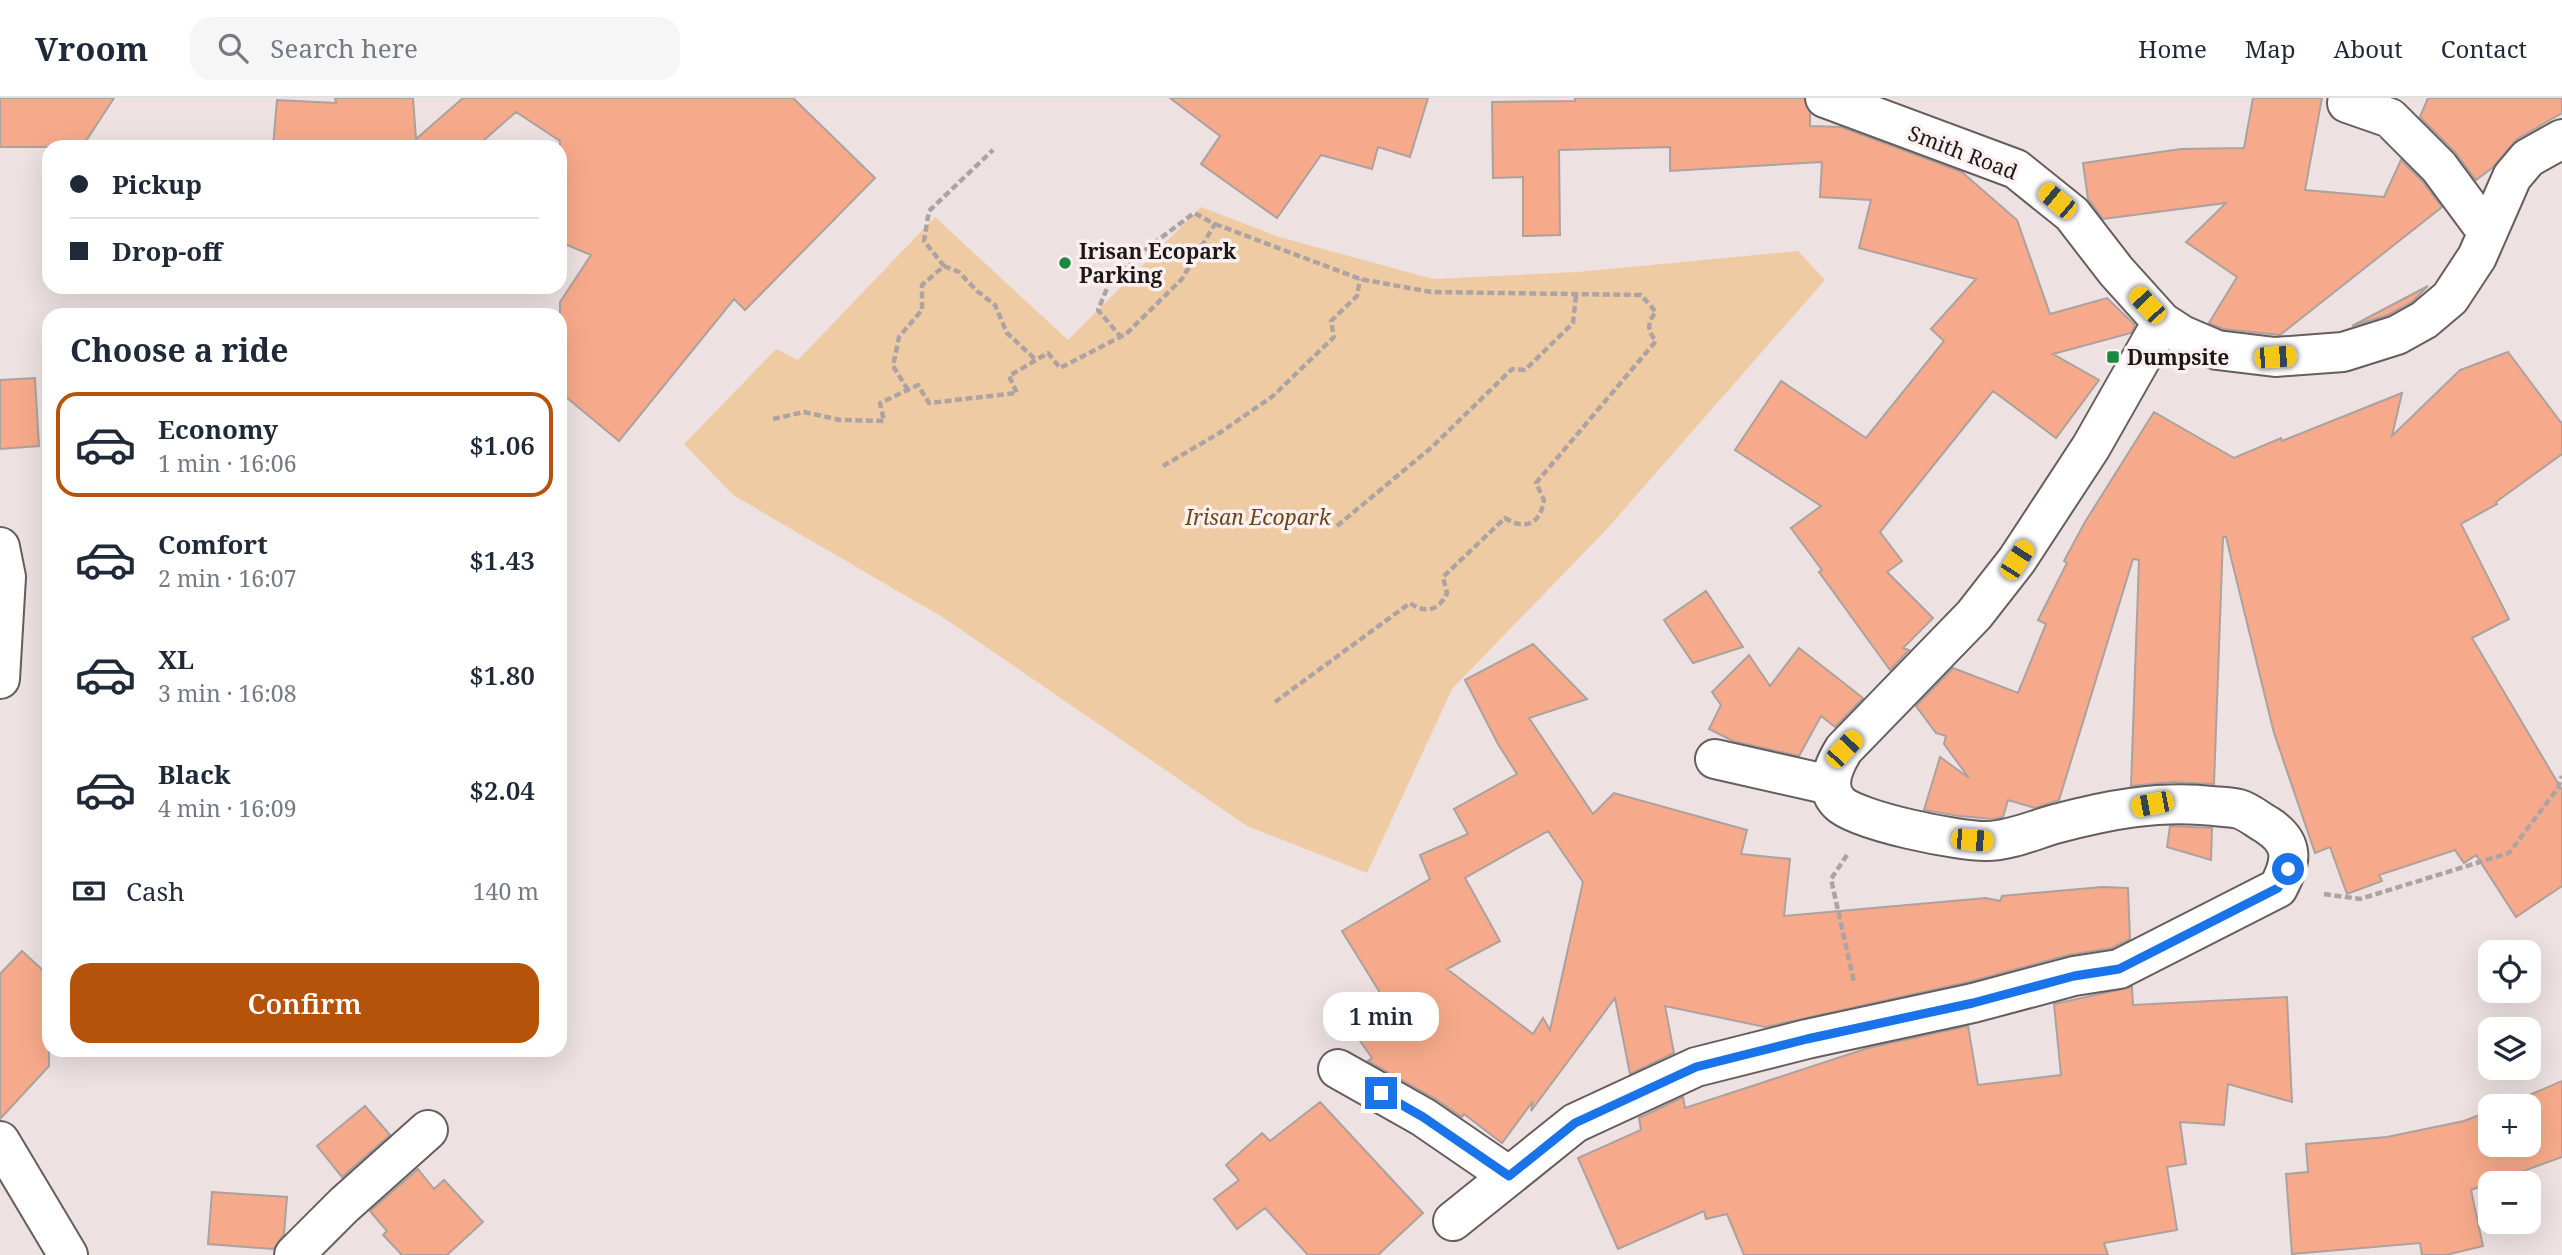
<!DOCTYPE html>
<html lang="en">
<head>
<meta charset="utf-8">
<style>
	body { margin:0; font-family:"Noto Serif",serif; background:#f6f6f7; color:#1f2937; height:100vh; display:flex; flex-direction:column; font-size:26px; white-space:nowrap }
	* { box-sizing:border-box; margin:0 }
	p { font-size:23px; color:#747a83 }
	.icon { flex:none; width:38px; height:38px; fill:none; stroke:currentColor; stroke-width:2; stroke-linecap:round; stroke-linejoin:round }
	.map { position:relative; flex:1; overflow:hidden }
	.panel { position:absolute; left:42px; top:210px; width:525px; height:749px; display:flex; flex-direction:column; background:#fff; border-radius:21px; box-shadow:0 7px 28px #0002 }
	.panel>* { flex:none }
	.guide { position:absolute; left:42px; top:42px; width:525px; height:154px; border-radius:21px; box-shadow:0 7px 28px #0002; display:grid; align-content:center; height:154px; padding:0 28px; background:#fff }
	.fabs { position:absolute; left:2478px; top:842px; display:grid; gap:14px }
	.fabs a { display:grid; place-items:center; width:63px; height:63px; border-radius:14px; background:#fff; box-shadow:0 7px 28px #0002; font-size:35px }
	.end { position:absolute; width:32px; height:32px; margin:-16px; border:9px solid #1a73e8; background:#fff; box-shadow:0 0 0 4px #fff }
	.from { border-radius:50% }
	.bubble { position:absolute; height:49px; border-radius:21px; background:#fff; box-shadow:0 7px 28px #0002; font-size:23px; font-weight:600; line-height:49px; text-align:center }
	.car { position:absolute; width:21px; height:42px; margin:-21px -10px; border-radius:9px; box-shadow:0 0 5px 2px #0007; background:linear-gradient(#f5c518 24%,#345 0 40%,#f5c518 0 76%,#345 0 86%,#f5c518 0) }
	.guide b { display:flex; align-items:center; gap:24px; height:66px; font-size:26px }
	.guide b+b { border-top:2px solid #e0e1e3 }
	.guide i { width:18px; height:18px; background:#1f2937 }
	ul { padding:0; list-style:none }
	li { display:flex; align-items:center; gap:21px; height:105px; margin:0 14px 10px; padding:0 14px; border:4px solid transparent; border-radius:21px }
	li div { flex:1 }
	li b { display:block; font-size:26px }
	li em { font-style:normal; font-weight:600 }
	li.on { border-color:#b45309 }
	li>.icon { width:63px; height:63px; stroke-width:1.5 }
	h2 { padding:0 28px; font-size:32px; line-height:84px }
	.pay { display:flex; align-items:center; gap:18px; height:77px; padding:0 28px; font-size:26px }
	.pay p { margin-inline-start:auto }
	.button { display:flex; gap:14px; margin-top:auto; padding:14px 28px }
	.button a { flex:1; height:80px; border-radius:21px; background:#b45309; color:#fff; font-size:28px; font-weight:600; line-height:80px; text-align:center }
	header { display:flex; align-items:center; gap:42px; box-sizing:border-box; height:98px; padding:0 35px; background:#fff; border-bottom:2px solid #e0e1e3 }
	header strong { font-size:33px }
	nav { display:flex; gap:38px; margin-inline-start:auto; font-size:24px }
	.search { width:490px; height:63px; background:#f6f6f7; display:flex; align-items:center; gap:18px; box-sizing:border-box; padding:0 24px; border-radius:21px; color:#747a83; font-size:26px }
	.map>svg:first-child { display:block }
</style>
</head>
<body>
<header>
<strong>Vroom</strong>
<div class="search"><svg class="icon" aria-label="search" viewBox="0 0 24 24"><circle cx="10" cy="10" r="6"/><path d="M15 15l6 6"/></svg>Search here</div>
<nav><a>Home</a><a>Map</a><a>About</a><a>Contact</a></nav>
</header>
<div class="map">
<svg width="2562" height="1157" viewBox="0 0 2562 1157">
	<rect width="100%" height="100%" fill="#ede1e1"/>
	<path fill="#efcba4" d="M 1201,109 L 1279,139 L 1433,181 L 1577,174 L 1798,153 L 1825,182 L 1605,433 L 1452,591 L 1367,775 L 1247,728 L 944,520 L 733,397 L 684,346 L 776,251 L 798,262 L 935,119 L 1068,242 Z"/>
	<path fill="#f7aa8b" stroke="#aca19d" stroke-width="2" fill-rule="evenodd" d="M 0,0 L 114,0 L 82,49 L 0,49 Z
		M 335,0 L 413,0 L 416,41 L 463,0 L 793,0 L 875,80 L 745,212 L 734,201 L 619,343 L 560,294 L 560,204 L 591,157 L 560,144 L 560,43 L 516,14 L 476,49 L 273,49 L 277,2 L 336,5 Z
		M 1170,0 L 1428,0 L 1410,59 L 1378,49 L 1372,71 L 1321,57 L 1277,120 L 1201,66 L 1220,38 Z
		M 1575,0 L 1804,0 L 1810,15 L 1810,28 L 1841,29 L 1962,74 L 2017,122 L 2050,216 L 2107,200 L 2135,227 L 2131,235 L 2053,256 L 2099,282 L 2056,340 L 1993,293 L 1880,434 L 1902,463 L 1887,474 L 1933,520 L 1903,550 L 1909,552 L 1890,572 L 1819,474 L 1822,472 L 1791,430 L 1821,408 L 1735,352 L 1781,283 L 1866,340 L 1944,243 L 1931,231 L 1976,181 L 1859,150 L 1871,102 L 1820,99 L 1822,64 L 1670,73 L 1670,49 L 1559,52 L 1560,137 L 1523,138 L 1523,79 L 1493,80 L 1492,4 L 1575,3 Z
		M 2253,0 L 2322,0 L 2305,92 L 2384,99 L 2401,62 L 2422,83 L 2442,109 L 2280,237 L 2223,231 L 2209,225 L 2237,179 L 2186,144 L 2226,105 L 2103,121 L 2088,101 L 2083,65 L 2181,51 L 2244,50 Z
		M 2428,0 L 2562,0 L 2562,15 L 2517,41 L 2492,70 L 2476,82 L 2455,54 L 2420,19 Z
		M 2428,188 L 2412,204 L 2388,217 L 2352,228 Z
		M 2508,254 L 2562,326 L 2562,356 L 2496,404 L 2497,406 L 2461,426 L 2509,521 L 2472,540 L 2562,692 L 2562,788 L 2516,819 L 2476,757 L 2464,765 L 2455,752 L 2379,777 L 2382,783 L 2347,796 L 2330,749 L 2315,755 L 2274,635 L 2226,439 L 2223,439 L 2214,686 L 2172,684 L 2131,688 L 2139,462 L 2133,461 L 2059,702 L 2035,710 L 2008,702 L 2003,719 L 1993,721 L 1959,718 L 1924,712 L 1940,659 L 1969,680 L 1944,646 L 1946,638 L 1936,635 L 1916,608 L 1953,570 L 2018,595 L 2046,526 L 2038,522 L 2067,465 L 2064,463 L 2085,424 L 2154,314 L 2234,360 L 2281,340 L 2282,343 L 2402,295 L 2392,338 L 2460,272 Z
		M 35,280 L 39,348 L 0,351 L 0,282 Z
		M 1706,493 L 1743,549 L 1693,565 L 1664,522 Z
		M 1533,546 L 1587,601 L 1529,620 L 1593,716 L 1614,695 L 1747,732 L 1741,756 L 1790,761 L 1784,818 L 1986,800 L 2000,803 L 2002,798 L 2102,789 L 2128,790 L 2130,841 L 2112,850 L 2068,857 L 1968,884 L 1765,929 L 1665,908 L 1674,955 L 1630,976 L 1615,900 L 1531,1013 L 1533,1003 L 1502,1045 L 1464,1016 L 1462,1019 L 1434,1000 L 1368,963 L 1372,960 L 1347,924 L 1382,898 L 1342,833 L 1430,781 L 1420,757 L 1468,736 L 1454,711 L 1517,676 L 1498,646 L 1465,582 ZM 1548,733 L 1583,784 L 1550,932 L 1543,920 L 1533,936 L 1447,871 L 1500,843 L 1465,780 Z
		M 1799,550 L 1863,600 L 1835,629 L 1821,618 L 1799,658 L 1733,643 L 1709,631 L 1721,607 L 1712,594 L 1749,557 L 1770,588 Z
		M 2170,728 L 2212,730 L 2211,762 L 2167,749 Z
		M 22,853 L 49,878 L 49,968 L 0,1021 L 0,876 Z
		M 2132,889 L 2133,907 L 2287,899 L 2292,1004 L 2228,986 L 2224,1027 L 2180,1024 L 2186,1066 L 2167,1069 L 2177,1132 L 2104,1145 L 2108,1157 L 1744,1157 L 1727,1116 L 1706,1121 L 1704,1113 L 1618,1151 L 1578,1060 L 1641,1032 L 1639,1020 L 1683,999 L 1685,1010 L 1868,950 L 1968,928 L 1978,987 L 2061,977 L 2054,906 Z
		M 2562,983 L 2562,1059 L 2471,1092 L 2483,1148 L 2446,1157 L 2422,1157 L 2420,1145 L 2292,1156 L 2286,1076 L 2308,1074 L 2306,1046 L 2387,1039 L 2464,1023 L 2490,1013 L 2490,1046 L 2529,1046 L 2529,1008 L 2504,1008 Z
		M 1320,1004 L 1423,1115 L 1378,1157 L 1308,1157 L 1265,1110 L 1237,1131 L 1214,1101 L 1239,1082 L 1226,1067 L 1262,1035 L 1270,1043 Z
		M 365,1008 L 390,1037 L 342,1079 L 317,1048 Z
		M 418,1071 L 434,1091 L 444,1082 L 483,1124 L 447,1157 L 402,1157 L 383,1137 L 387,1133 L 370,1113 Z
		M 212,1094 L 287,1099 L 284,1136 L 273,1151 L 208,1146 Z"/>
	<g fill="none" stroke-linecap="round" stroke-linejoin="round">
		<defs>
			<path id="minor" d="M 1825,0 L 2016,71 L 2072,116 L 2116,173 L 2162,224 L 2182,237 L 2217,252 L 2275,259 L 2343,254 L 2397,237 L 2424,222 L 2450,200 L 2477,159 L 2512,79 L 2528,60 L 2562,41
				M 2347,5 L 2390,20 L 2439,69 L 2487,134
				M 0,449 L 6,479 L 0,581
				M 1715,661 L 1830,687
				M 1338,971 L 1423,1019 L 1509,1078
				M 0,1043 L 68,1157
				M 1453,1123 L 1575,1025 L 1696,969 L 1807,941 L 1973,905 L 2074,878 L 2119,871 L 2278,790 C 2292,764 2295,745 2267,727 C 2258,722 2249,714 2239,711 C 2231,709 2221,709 2213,708 C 2159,702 2107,712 2055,726 C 2034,732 2009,743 1987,743 C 1961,744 1856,723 1839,705 C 1823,689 1834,667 1844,651 L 1974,517 L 2017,462 L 2091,349 L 2162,224
				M 294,1157 L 344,1107 L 428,1032"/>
		</defs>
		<use href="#minor" stroke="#675d5d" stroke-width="42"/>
		<path stroke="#ada3a3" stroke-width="4.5" stroke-dasharray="7 3.5" stroke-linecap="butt" d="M 1215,126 L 1360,181 L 1431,194 L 1641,197 L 1656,214 C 1647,224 1647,233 1656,243 L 1536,385 L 1544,402 C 1540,426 1526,433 1505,420 L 1443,479 L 1447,495 C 1439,513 1425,516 1410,505 L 1275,604
			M 944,168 L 959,174 L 977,193 L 995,207 L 1007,235 L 1036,262
			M 908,292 L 893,268 L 899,239 L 922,212 L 922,187 L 944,168 L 924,143 L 929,113 L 993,52
			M 773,321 L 804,314 L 840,322 L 884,323 L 880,305 L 918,287 L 929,305 L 1017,295 L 1009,278 L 1048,255 L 1060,270 L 1126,236 L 1182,181 L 1215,126 L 1194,115 L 1113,176 L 1098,212 L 1120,238
			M 1163,368 L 1221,334 L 1273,298 L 1334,239 L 1331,223 L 1357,198 L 1360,181
			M 1337,428 L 1432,349 L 1512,271 L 1525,272 L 1573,225 L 1576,197
			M 1847,757 L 1831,781 L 1854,884
			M 2324,796 L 2360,801 L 2509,755 L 2558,690 L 2562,678"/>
		<use href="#minor" stroke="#fff" stroke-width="38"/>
	</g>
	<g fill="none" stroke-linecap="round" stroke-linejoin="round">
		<path stroke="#1a73e8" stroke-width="9" d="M 1381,995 L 1423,1019 L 1509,1078 L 1575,1025 L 1696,969 L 1807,941 L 1973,905 L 2074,878 L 2119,871 L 2278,790 L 2288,771"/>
	</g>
	<g fill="#1a8840" stroke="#fbefef" stroke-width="2.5">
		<circle cx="1065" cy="165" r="7"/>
		<rect x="2106" y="252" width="14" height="14" rx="3.5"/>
	</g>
	<g text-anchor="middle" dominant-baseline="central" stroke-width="7" stroke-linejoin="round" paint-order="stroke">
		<g font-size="21" fill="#1c1818" stroke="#fbefef">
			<text transform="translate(1963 54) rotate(21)">Smith Road</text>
		</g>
		<g font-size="21" font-weight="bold" fill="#1c1818" stroke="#fbefef" text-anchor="start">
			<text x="1079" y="153">Irisan Ecopark<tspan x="1079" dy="24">Parking</tspan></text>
			<text x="2127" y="259">Dumpsite</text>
		</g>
		<g font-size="21" font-style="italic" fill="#6a4618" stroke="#fbefef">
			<text x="1258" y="419">Irisan Ecopark</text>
		</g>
	</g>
</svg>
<div class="fabs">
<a><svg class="icon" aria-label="locate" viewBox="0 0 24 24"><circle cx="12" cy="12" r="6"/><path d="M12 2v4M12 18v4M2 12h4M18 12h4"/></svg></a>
<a><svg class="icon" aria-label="layers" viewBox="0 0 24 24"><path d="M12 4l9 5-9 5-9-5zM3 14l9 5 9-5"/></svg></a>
<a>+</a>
<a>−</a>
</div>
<i class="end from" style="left:2288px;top:771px"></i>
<i class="end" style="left:1381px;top:995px"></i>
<div class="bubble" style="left:1323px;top:894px;width:116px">1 min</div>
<i class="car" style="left:2057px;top:103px;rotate:310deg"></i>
<i class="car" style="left:2147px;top:207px;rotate:317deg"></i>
<i class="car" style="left:2275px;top:259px;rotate:86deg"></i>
<i class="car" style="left:2017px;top:462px;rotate:33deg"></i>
<i class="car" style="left:1844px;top:651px;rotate:43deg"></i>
<i class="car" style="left:2152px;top:706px;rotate:259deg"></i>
<i class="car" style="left:1972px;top:742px;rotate:95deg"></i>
<div class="guide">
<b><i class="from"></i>Pickup</b>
<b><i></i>Drop-off</b>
</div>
<section class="panel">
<h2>Choose a ride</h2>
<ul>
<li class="on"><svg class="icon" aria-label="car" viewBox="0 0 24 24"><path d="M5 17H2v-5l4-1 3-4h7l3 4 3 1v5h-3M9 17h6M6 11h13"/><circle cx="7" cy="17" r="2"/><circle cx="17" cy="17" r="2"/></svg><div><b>Economy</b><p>1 min · 16:06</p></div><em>$1.06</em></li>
<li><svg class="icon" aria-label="car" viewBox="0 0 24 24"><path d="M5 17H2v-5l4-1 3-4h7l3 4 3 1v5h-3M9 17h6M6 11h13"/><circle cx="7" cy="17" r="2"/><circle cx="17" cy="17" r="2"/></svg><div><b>Comfort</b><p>2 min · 16:07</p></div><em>$1.43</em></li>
<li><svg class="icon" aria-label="car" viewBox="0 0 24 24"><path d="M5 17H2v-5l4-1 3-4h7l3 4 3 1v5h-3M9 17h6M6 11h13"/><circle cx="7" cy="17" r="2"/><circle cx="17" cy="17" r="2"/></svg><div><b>XL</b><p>3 min · 16:08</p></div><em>$1.80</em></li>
<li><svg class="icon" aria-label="car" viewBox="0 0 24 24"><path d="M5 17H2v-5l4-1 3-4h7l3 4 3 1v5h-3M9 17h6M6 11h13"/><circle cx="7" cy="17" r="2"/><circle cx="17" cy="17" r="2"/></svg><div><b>Black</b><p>4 min · 16:09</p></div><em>$2.04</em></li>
</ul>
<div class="pay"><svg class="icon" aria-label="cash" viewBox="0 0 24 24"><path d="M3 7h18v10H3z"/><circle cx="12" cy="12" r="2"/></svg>Cash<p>140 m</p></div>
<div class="button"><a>Confirm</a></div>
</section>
</div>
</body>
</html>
